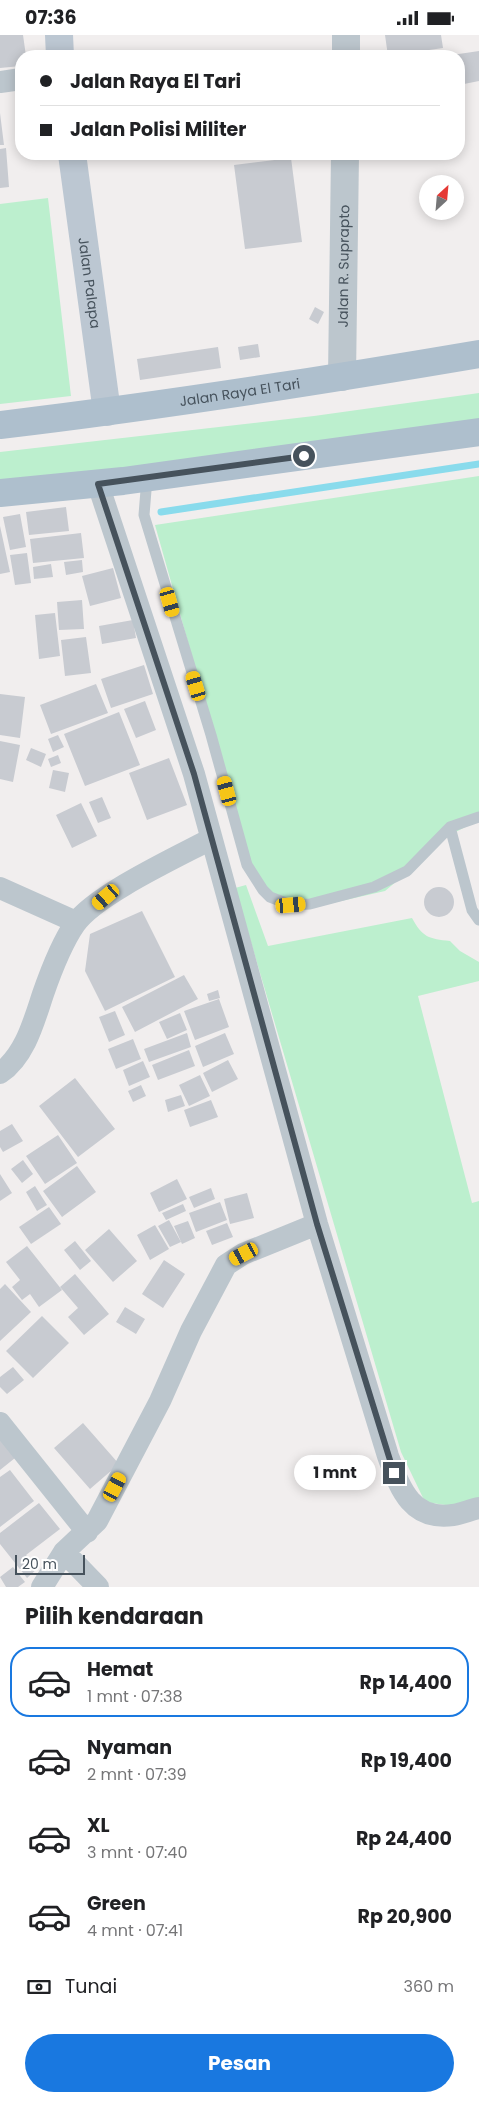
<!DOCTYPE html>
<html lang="id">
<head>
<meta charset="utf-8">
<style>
	body { margin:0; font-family:Poppins,sans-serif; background:#f2f2f2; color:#202124; height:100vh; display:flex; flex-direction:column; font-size:19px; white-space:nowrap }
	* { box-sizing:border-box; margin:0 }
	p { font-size:16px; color:#757577 }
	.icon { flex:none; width:28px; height:28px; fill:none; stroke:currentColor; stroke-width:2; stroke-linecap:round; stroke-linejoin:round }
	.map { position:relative; height:1552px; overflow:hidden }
	.panel { display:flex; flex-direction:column; background:#fff; flex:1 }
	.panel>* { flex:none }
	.banner { position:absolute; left:15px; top:15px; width:450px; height:110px; border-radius:20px; box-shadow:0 2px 12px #0003; display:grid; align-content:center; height:110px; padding:0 25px; background:#fff }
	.needle { width:32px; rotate:26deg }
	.tools { position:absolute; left:419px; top:140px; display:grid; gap:10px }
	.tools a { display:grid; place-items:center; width:45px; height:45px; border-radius:50%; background:#fff; box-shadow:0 2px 12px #0003; font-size:25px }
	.scale { position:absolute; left:15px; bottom:12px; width:70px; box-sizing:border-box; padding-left:5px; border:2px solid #46525c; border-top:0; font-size:14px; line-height:18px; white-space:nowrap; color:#46525c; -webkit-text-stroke:4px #fff; paint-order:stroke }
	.end { position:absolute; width:22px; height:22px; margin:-11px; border:6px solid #46525c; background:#fff; box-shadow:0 0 0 2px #fff }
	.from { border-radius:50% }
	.bubble { position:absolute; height:35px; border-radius:18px; background:#fff; box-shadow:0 2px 12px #0003; font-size:16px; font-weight:700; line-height:35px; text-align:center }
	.car { position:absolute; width:15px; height:30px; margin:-15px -8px; border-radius:6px; box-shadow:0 0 4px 1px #0007; background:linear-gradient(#f5c518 24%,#345 0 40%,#f5c518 0 76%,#345 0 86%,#f5c518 0) }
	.banner b { display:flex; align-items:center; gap:18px; height:48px; font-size:19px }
	.banner b+b { border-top:1px solid #e0e0e0 }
	.banner i { width:12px; height:12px; background:#202124 }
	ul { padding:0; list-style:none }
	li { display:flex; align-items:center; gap:15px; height:70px; margin:0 10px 8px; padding:0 15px; border:2px solid transparent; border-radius:20px }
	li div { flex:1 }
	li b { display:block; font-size:19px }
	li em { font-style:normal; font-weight:700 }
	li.selected { border-color:#1978e0 }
	li>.icon { width:45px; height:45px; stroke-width:1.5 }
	h2 { padding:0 25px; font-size:22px; line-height:60px }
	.pay { display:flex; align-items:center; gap:12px; height:55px; padding:0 25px; font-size:19px }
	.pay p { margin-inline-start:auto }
	.button { display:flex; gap:10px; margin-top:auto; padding:10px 25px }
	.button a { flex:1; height:58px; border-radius:30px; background:#1978e0; color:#fff; font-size:20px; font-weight:700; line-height:58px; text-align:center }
	.status { display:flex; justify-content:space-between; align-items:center; height:35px; padding:0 25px; background:#fff; direction:ltr }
	.status svg { height:14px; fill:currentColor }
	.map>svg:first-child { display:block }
</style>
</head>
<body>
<div class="status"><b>07:36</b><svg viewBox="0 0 49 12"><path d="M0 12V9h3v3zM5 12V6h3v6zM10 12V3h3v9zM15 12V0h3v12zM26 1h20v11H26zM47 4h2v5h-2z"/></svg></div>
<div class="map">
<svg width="479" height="1552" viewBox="0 0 479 1552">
	<rect width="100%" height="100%" fill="#f1eeee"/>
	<path fill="#bcefce" d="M 48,163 L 71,361 L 0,369 L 0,169 Z
		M 479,358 L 479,394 L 0,452 L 0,417 L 314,381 Z
		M 479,441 L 479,785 L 442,804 L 411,834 L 385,856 L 306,874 L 287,874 L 254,842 L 155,490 Z
		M 246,850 L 268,911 L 412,883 C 422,902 429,904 450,906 L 460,916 L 479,927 L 479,946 L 418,961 L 472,1168 L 479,1166 L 479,1475 L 425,1467 L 401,1417 L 235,853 Z"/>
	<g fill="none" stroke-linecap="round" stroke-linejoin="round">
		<path stroke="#89dbec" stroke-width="7" d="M 161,477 L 479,429"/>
	</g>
	<path fill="#c8cbd1" d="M 0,0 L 23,0 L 26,21 L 21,21 L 21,31 L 0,33 Z
		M 385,0 L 441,0 L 443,13 L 388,21 Z
		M 479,16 L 479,46 L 459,50 L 459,21 L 452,20 Z
		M 0,78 L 4,110 L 0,110 Z
		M 6,113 L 9,152 L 0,153 L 0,114 Z
		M 291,123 L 302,207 L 245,214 L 234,130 Z
		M 315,272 L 324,277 L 318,289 L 309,284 Z
		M 258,309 L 260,322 L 240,325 L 238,312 Z
		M 218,312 L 221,333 L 140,345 L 137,324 Z
		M 66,472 L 69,496 L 29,500 L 26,477 Z
		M 20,479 L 26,512 L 10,515 L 3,482 Z
		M 0,491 L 10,537 L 0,539 Z
		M 81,498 L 84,523 L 33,528 L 30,504 Z
		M 27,518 L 31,548 L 15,550 L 10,520 Z
		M 82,525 L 83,537 L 66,540 L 64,527 Z
		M 51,529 L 53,542 L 34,544 L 33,532 Z
		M 113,533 L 121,563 L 90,571 L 82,541 Z
		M 82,565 L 84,594 L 59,595 L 57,567 Z
		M 55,578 L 60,621 L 39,624 L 35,580 Z
		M 133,585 L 136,603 L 102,609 L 99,591 Z
		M 86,602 L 91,638 L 65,641 L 61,605 Z
		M 144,630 L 153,659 L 111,673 L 101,644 Z
		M 96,649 L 108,678 L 51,699 L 40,670 Z
		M 0,659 L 25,662 L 20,703 L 0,700 Z
		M 145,666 L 156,695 L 136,703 L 124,674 Z
		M 119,677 L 140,730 L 85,751 L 64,699 Z
		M 58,700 L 64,712 L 53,717 L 48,704 Z
		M 0,706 L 20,710 L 13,747 L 0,744 Z
		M 31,713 L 46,719 L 41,732 L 26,725 Z
		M 58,720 L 61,728 L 51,732 L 48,724 Z
		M 169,723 L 187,770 L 147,785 L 129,738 Z
		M 53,735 L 69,738 L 65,757 L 49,753 Z
		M 102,762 L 111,783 L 98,788 L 89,767 Z
		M 81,768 L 97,801 L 72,813 L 56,780 Z
		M424 867a15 15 0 1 1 30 0a15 15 0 1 1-30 0Z
		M 142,876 L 175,942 L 105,976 L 85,936 L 90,899 Z
		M 184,940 L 198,964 L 135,997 L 122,972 Z
		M 218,955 L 220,963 L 209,966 L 207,959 Z
		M 219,964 L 229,992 L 195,1005 L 184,976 Z
		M 115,976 L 125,1000 L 109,1007 L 99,982 Z
		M 180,978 L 187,995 L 167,1004 L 159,987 Z
		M 187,998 L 191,1012 L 149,1027 L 144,1014 Z
		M 225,998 L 234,1019 L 203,1032 L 195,1011 Z
		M 133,1004 L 141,1024 L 116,1034 L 108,1014 Z
		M 189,1015 L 195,1031 L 158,1045 L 152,1030 Z
		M 228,1025 L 238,1044 L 212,1057 L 203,1038 Z
		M 143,1026 L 150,1042 L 129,1051 L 123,1035 Z
		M 200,1040 L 210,1061 L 189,1071 L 179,1050 Z
		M 75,1043 L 115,1094 L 78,1122 L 39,1071 Z
		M 141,1050 L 146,1061 L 133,1067 L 128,1056 Z
		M 181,1060 L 185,1071 L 168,1077 L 165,1065 Z
		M 211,1065 L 218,1082 L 190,1092 L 184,1075 Z
		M 12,1089 L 23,1106 L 3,1117 L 0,1112 L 0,1096 Z
		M 58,1100 L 77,1128 L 45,1149 L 26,1121 Z
		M 23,1125 L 33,1139 L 22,1148 L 11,1134 Z
		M 77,1131 L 96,1157 L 62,1182 L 43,1156 Z
		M 0,1139 L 12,1158 L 0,1166 Z
		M 177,1144 L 187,1164 L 159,1177 L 150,1158 Z
		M 35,1151 L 47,1170 L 37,1176 L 26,1157 Z
		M 211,1153 L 215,1164 L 194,1173 L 189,1162 Z
		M 247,1158 L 254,1183 L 230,1189 L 224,1164 Z
		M 220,1167 L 227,1185 L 196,1197 L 189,1178 Z
		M 183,1169 L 186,1176 L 166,1185 L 162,1178 Z
		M 49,1172 L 61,1189 L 31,1209 L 19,1192 Z
		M 169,1185 L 181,1207 L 170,1212 L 158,1191 Z
		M 188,1186 L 195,1203 L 182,1209 L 174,1191 Z
		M 227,1188 L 233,1202 L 212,1210 L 206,1196 Z
		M 155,1190 L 169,1214 L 150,1225 L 137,1200 Z
		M 109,1194 L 137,1226 L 113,1247 L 85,1215 Z
		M 75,1206 L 91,1226 L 80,1235 L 64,1215 Z
		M 27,1211 L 62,1255 L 39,1272 L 30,1259 L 22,1265 L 12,1252 L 20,1245 L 6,1227 Z
		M 164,1225 L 185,1239 L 163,1273 L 142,1259 Z
		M 75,1239 L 109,1279 L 84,1300 L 68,1282 L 78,1273 L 60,1252 Z
		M 5,1249 L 31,1277 L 0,1306 L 0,1254 Z
		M 125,1272 L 145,1284 L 136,1299 L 116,1287 Z
		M 42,1281 L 69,1308 L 33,1343 L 6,1316 Z
		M 13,1332 L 24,1345 L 7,1359 L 0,1352 L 0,1342 Z
		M 83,1388 L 119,1429 L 90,1454 L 54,1413 Z
		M 0,1403 L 15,1423 L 0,1435 Z
		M 10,1435 L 34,1466 L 0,1492 L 0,1442 Z
		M 39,1468 L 60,1494 L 26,1520 L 37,1534 L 27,1543 L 0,1509 L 0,1498 Z
		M 13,1532 L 25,1547 L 18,1552 L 6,1552 L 0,1542 Z"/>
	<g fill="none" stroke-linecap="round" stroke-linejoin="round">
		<path stroke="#bcc6cd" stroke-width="11" d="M 147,443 L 144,480 L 211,700 L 247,830 L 263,855 L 270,862 L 291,870 L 310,869 L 374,852 L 407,836 L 450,792 L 479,782
			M 450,792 L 472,875 L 479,885"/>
		<path stroke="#bcc6cd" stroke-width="22" d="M 0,47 L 21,44
			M 98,449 L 194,739 L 317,1189 L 388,1421 C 400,1453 411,1486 453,1480 C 461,1479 470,1475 479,1473
			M 0,853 L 76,887
			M 0,1038 C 25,1021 34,986 43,959 C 51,936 61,909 75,889 C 95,860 177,822 211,804
			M 0,1388 L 87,1497
			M 64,1517 L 98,1552
			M 42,1552 L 64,1517 L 97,1486 L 160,1366 L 191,1296 L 226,1230 L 243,1219 L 317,1189"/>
		<g stroke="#bcc6cd" stroke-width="28">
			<path d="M 346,21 L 346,0"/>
			<path id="s1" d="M 342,342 L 345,119"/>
		</g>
		<g stroke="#bcc7d2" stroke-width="28">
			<path d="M 59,0 L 60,21"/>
			<path id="s2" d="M 72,119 L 107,377"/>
		</g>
		<g stroke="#aebfcd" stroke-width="28">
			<path id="s3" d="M 0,390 C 160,371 320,346 479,319"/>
			<path d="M 0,458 L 123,446 L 479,397"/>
		</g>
	</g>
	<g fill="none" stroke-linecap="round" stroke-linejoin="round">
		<path stroke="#46525c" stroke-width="6" d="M 304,421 L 98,449 L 194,739 L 317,1189 L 394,1438"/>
	</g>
	<g text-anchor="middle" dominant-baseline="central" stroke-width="5" stroke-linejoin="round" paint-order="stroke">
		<g font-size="14" fill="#46525c" stroke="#fff">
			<text stroke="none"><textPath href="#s1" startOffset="111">Jalan R. Suprapto</textPath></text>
			<text stroke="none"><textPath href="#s2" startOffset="130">Jalan Palapa</textPath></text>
			<text stroke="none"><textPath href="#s3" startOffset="242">Jalan Raya El Tari</textPath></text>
		</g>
	</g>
</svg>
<div class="tools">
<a><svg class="needle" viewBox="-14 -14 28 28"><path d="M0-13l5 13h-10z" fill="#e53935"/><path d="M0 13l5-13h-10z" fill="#757577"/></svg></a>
</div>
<div class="scale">20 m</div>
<i class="end from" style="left:304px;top:421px"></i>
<i class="end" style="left:394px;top:1438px"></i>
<div class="bubble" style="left:294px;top:1420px;width:82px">1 mnt</div>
<i class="car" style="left:170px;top:567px;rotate:164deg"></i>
<i class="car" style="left:196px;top:651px;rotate:343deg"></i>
<i class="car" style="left:227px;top:756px;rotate:345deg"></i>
<i class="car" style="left:106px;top:862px;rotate:229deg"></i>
<i class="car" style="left:291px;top:870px;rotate:85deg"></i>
<i class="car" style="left:244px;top:1219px;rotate:242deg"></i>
<i class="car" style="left:115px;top:1452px;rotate:28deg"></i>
<div class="banner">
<b><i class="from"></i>Jalan Raya El Tari</b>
<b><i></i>Jalan Polisi Militer</b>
</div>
</div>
<section class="panel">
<h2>Pilih kendaraan</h2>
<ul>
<li class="selected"><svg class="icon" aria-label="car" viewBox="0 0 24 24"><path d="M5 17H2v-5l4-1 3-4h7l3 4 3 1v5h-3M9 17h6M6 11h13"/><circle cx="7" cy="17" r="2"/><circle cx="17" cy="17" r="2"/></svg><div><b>Hemat</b><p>1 mnt · 07:38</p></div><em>Rp 14,400</em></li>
<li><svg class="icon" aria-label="car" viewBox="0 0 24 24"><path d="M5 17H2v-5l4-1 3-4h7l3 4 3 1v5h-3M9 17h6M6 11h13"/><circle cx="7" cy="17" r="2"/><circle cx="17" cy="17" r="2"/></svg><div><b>Nyaman</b><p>2 mnt · 07:39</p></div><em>Rp 19,400</em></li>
<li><svg class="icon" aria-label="car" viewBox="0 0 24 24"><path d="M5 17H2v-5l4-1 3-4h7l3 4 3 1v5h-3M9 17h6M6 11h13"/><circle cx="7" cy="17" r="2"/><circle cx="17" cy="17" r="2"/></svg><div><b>XL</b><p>3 mnt · 07:40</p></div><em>Rp 24,400</em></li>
<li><svg class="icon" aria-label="car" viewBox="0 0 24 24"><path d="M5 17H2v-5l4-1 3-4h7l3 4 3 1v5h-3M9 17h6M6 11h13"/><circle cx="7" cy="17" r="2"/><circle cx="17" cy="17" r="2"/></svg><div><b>Green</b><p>4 mnt · 07:41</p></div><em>Rp 20,900</em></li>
</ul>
<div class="pay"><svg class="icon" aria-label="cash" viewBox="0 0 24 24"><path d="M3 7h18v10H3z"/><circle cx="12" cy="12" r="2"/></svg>Tunai<p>360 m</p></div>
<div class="button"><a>Pesan</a></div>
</section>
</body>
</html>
